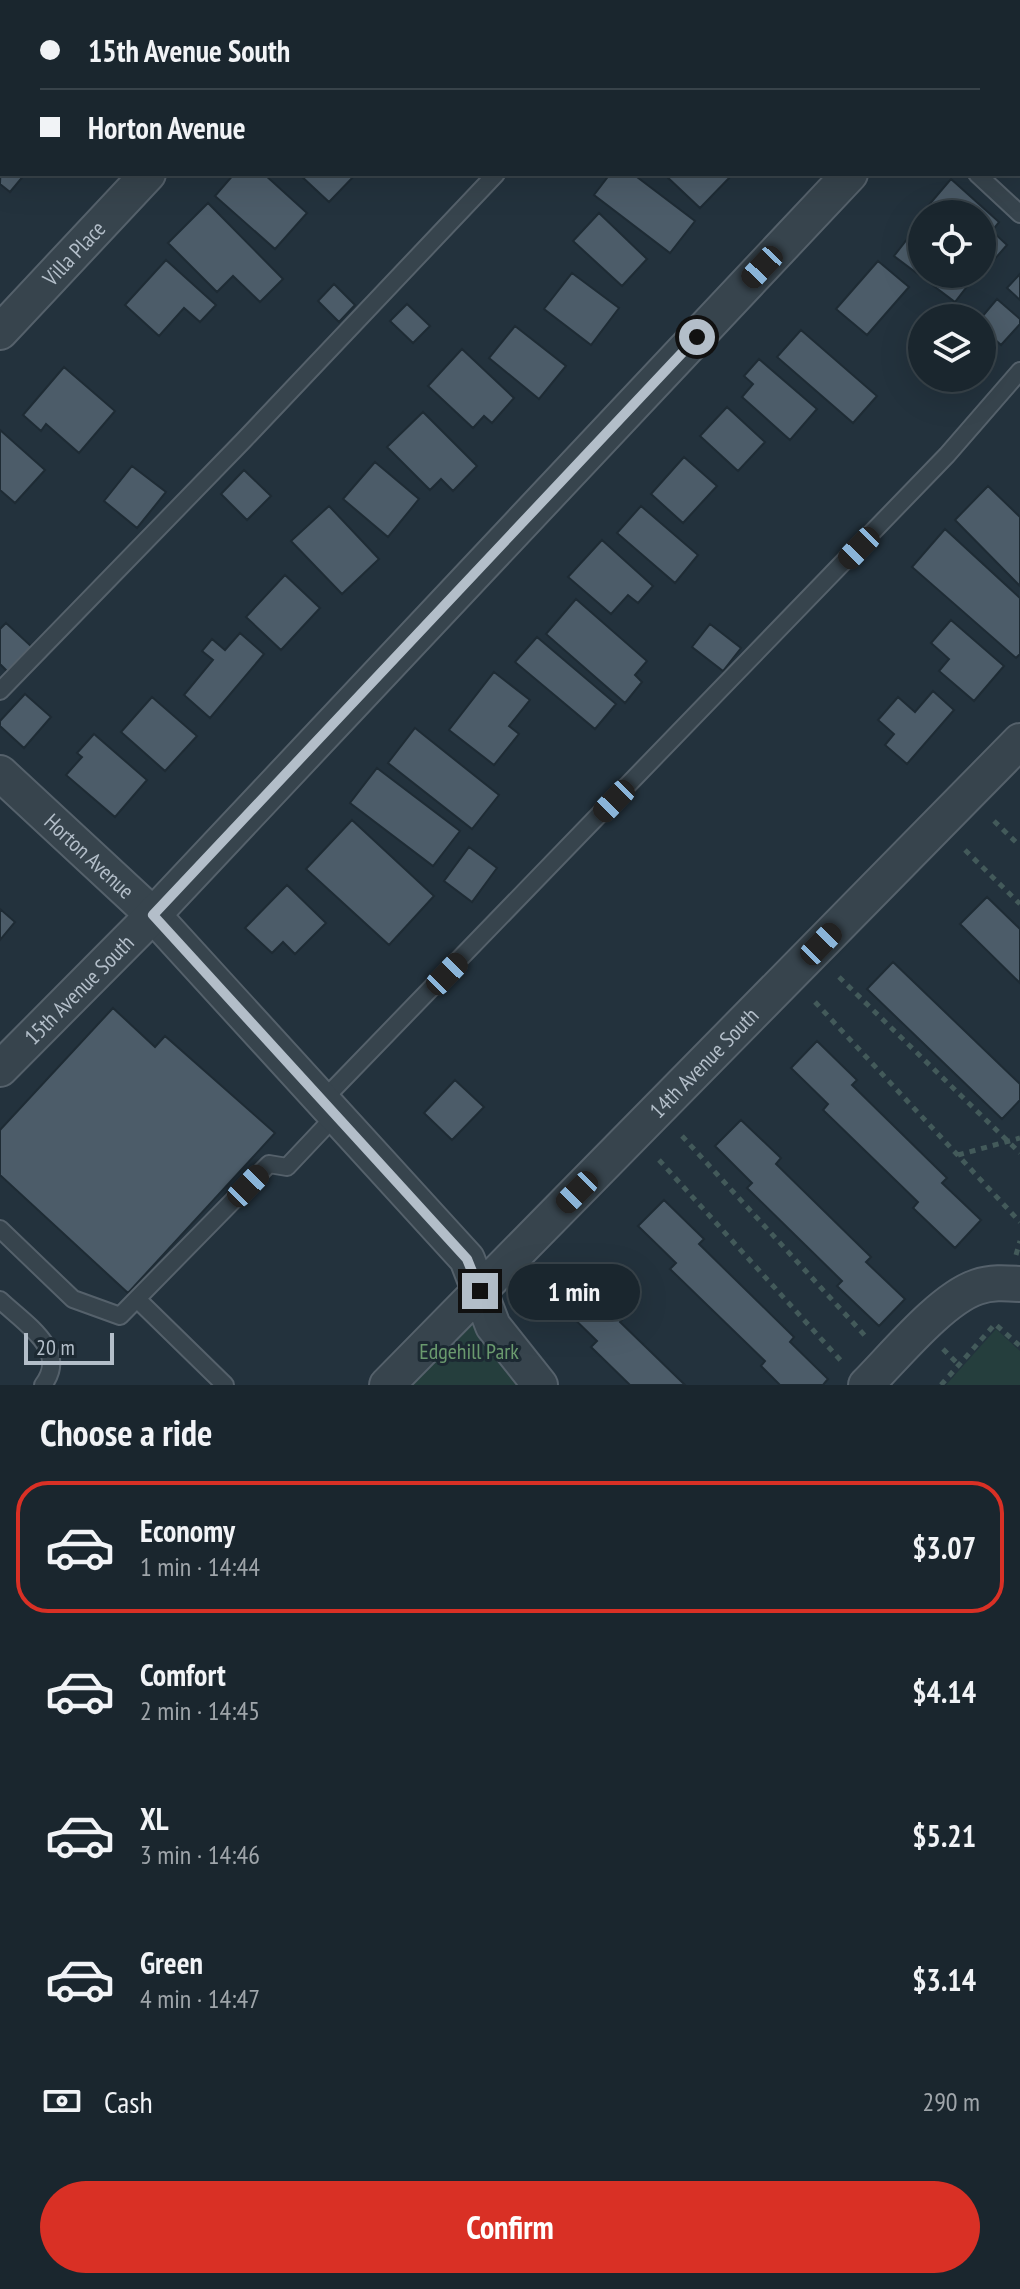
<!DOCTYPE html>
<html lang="en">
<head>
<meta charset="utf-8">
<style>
	body { margin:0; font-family:"PT Sans Narrow",sans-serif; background:#232e36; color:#f1f3f6; height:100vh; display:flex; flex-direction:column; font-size:30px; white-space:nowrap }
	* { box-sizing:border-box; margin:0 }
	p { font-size:26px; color:#9fa5aa }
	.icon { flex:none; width:44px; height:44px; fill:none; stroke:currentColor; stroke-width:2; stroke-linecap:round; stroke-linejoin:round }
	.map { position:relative; height:1385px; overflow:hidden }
	.drawer { display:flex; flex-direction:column; background:#1a262e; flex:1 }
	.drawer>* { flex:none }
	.hud { position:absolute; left:0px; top:0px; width:1020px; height:176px; box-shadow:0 8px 32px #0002,0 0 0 2px #38434a; display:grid; align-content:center; height:176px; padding:0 40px; background:#1a262e }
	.tools { position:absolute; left:908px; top:200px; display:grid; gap:16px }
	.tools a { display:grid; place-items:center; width:88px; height:88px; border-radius:50%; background:#1a262e; box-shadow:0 8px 32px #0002,0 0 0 2px #38434a; font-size:40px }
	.scale { position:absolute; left:24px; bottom:20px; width:90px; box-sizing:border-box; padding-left:8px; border:4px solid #b3bec9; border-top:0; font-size:22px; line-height:28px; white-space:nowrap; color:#b3bec9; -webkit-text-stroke:6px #1c2932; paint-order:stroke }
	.end { position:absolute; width:36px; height:36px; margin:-18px; border:10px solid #b3bec9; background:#111; box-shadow:0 0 0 4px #111 }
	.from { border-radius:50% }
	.bubble { position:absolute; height:56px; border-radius:28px; background:#1a262e; box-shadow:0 8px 32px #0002,0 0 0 2px #38434a; font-size:26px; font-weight:700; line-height:56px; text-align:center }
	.car { position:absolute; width:24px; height:48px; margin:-24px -12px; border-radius:10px; box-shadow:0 0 6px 2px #0007; background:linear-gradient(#222 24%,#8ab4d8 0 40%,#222 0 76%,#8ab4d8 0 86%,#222 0) }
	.hud b { display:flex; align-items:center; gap:28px; height:76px; font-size:30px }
	.hud b+b { border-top:2px solid #38434a }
	.hud i { width:20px; height:20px; background:#f1f3f6 }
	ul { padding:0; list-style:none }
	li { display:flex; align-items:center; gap:24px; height:132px; margin:0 16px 12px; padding:0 24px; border:4px solid transparent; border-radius:32px }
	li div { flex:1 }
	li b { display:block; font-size:30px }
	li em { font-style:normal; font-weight:700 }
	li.selected { border-color:#d93025 }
	li>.icon { width:72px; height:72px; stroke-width:1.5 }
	h2 { padding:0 40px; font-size:36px; line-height:96px }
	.pay { display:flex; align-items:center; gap:20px; height:88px; padding:0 40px; font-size:30px }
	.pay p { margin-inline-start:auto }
	.action { display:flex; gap:16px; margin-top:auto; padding:16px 40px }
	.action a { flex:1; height:92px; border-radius:48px; background:#d93025; color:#fff; font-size:32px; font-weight:700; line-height:92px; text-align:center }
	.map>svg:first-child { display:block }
</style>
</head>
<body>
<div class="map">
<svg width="1020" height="1385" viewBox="0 0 1020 1385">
	<rect width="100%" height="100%" fill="#23323d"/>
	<path fill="#253e3d" d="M 480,1291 L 540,1385 L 387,1385 Z
		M 996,1329 L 1020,1351 L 1020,1385 L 946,1385 Z"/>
	<path fill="#4c5c69" stroke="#1e2b34" stroke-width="2" d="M 99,0 L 167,0 L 170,2 L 101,2 Z
		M 498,0 L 555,0 L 557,2 L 500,2 Z
		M 592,0 L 650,0 L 590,2 Z
		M 1020,45 L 1020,119 L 1018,117 Z
		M 2,134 L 2,174 L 25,174 L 10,192 L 0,184 Z
		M 234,174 L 264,174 L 307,213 L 275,249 L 215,196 Z
		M 299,174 L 356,174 L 329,202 Z
		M 610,174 L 633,174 L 695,221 L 670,253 L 594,195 Z
		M 664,174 L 733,174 L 700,208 Z
		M 951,179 L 999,222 L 992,231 L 1007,245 L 986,269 L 982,266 L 982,214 L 922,213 Z
		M 208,203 L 283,279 L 260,302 L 233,276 L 217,292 L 168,243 Z
		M 599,213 L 647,259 L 622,286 L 573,241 Z
		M 922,220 L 922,274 L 971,274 L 975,276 L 955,302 L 894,256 Z
		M 166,260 L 216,305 L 200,322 L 184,308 L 159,336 L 125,305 Z
		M 878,261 L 909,287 L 867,335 L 836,309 Z
		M 572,273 L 619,308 L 591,345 L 544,309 Z
		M 1020,274 L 1020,300 L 1007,288 Z
		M 334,284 L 355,305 L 339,322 L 318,301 Z
		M 997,299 L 1020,319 L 1020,324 L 1001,345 L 982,328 L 981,318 Z
		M 407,304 L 430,326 L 413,343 L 390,321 Z
		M 515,326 L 566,366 L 539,399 L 489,358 Z
		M 801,330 L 877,396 L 853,423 L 777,357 Z
		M 462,349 L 514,398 L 492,423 L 484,416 L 473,428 L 428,386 Z
		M 759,359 L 817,409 L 790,440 L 742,397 L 753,384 L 744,376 Z
		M 64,367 L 115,411 L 79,453 L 46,424 L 41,431 L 23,415 Z
		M 727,407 L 765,442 L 738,471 L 700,436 Z
		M 423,412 L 477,466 L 453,491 L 441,479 L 430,490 L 387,447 Z
		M 0,430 L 45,470 L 15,503 L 0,490 Z
		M 684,457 L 717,486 L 683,523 L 651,494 Z
		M 375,462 L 419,499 L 388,537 L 343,499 Z
		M 132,466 L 166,492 L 137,528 L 104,501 Z
		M 244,470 L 271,496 L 247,520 L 221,494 Z
		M 988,486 L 1020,517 L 1020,586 L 955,520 Z
		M 329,506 L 379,559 L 342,594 L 291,541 Z
		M 641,506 L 698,555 L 675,583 L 617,533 Z
		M 945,529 L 1020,598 L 1020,654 L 1016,658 L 912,567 Z
		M 602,540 L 653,586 L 638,603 L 628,595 L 611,614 L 568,577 Z
		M 285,575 L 320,608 L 281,650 L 246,617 Z
		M 576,599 L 647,661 L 635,675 L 642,682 L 625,703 L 546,634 Z
		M 951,620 L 1004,666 L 974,701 L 939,671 L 949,659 L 931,643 Z
		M 6,623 L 32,647 L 8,672 L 0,664 L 0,629 Z
		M 710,624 L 741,648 L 723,671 L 692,647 Z
		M 240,633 L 264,654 L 210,718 L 184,695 L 213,660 L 202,651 L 212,639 L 225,650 Z
		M 537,637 L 616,704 L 595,729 L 515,662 Z
		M 494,672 L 530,700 L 509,726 L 519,734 L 494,765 L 449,730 Z
		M 933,691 L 954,710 L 907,764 L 885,745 L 894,734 L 878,720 L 898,697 L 915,712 Z
		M 25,694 L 51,717 L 24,748 L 0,726 L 0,721 Z
		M 152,697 L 197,736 L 165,771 L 121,732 Z
		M 415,728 L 499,795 L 472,829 L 388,763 Z
		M 94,734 L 147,780 L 115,817 L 66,775 L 82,757 L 77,753 Z
		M 377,768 L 460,831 L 433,866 L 350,803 Z
		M 352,820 L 434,896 L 389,945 L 306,869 Z
		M 469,847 L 497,868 L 472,902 L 444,881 Z
		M 287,885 L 326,923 L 295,954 L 283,942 L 272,953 L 245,928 Z
		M 987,897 L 1020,929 L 1020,983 L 960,924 Z
		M 0,909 L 15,922 L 0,940 Z
		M 893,962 L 1020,1084 L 1020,1100 L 1002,1119 L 867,989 Z
		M 113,1008 L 155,1047 L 165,1036 L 275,1133 L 128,1293 L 0,1175 L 0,1130 Z
		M 817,1041 L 857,1080 L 852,1085 L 947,1178 L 942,1183 L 981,1220 L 955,1248 L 913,1208 L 918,1202 L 823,1110 L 828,1104 L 791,1068 Z
		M 455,1080 L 484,1107 L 452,1140 L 424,1113 Z
		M 741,1120 L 781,1158 L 776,1164 L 871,1257 L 866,1262 L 905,1299 L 879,1326 L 837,1286 L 842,1281 L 747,1188 L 752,1183 L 715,1146 Z
		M 664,1200 L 704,1239 L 699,1244 L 794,1337 L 790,1342 L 828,1379 L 823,1385 L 780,1385 L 761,1366 L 765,1361 L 670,1269 L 676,1263 L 638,1226 Z
		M 585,1278 L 625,1317 L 620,1322 L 685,1385 L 630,1385 L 591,1347 L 597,1341 L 559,1304 Z"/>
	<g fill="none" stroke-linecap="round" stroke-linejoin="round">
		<defs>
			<path id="service" d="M 660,2 L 661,0
				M 977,174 L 1020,214
				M 0,691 L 243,441 L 496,174
				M 323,1100 L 947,455 L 1020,371
				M 0,1229 L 73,1299 L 120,1316 L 269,1164 L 287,1167 L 336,1115
				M 137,1299 L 225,1385
				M 0,1300 C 24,1323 70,1350 43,1385"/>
			<g id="minor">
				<path d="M 309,2 L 311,0"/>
				<path d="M 1012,2 L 1014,0"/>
				<path id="s1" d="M 0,332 L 148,174"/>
				<path id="s2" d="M 0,773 L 153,915 L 467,1259 L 493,1326 L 540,1385"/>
				<path id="s3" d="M 0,1069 L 153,915 L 850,174"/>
				<path id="s4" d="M 387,1385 L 1020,741"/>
				<path d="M 866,1385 C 894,1357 941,1299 977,1287 C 991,1282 1005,1283 1020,1284"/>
			</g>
		</defs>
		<use href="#service" stroke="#55616b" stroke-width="20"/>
		<use href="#minor" stroke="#55616b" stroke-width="38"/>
		<path stroke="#435a5a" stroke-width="5" stroke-dasharray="6 6" stroke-linecap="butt" d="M 479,0 L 481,2
			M 582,2 L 584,0
			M 994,821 L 1020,846
			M 965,850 L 1020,904
			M 839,977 L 1020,1153
			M 815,1002 L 1020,1222
			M 682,1136 L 868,1339
			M 958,1155 L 1020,1138
			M 659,1160 L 843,1363
			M 1016,1255 L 1020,1241
			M 943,1349 L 959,1365
			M 941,1385 L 995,1324 L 1020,1346"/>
		<use href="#service" stroke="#37444d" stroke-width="16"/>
		<use href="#minor" stroke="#37444d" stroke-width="34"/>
	</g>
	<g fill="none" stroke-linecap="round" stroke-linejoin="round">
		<path stroke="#b3bec9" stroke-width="10" d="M 480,1291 L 467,1259 L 153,915 L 697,337"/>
	</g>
	<g text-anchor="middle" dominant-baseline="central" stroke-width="6" stroke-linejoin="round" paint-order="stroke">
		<g font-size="22" fill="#b3bec9" stroke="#1c2932">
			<text stroke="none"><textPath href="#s1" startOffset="108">Villa Place</textPath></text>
			<text stroke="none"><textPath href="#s2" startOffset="122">Horton Avenue</textPath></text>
			<text stroke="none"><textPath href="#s3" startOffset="112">15th Avenue South</textPath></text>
			<text stroke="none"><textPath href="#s4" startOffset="452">14th Avenue South</textPath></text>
		</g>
		<g font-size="22" fill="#6a9a6e" stroke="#1c2932">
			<text x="469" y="1351">Edgehill Park</text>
		</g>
	</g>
</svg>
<div class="tools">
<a><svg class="icon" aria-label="locate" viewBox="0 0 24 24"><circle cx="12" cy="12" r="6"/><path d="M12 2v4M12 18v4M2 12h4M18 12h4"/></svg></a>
<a><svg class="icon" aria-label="layers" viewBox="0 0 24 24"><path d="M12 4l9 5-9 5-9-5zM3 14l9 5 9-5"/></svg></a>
</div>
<div class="scale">20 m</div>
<i class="end from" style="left:697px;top:337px"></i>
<i class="end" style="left:480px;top:1291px"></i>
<div class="bubble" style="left:508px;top:1264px;width:132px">1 min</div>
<i class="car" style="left:762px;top:267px;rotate:223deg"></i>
<i class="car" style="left:859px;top:548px;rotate:224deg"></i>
<i class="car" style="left:614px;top:801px;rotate:224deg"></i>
<i class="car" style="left:821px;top:944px;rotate:44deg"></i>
<i class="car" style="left:447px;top:974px;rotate:44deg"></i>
<i class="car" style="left:248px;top:1186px;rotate:44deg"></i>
<i class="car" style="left:577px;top:1192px;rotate:225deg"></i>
<div class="hud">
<b><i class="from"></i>15th Avenue South</b>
<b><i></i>Horton Avenue</b>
</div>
</div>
<section class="drawer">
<h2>Choose a ride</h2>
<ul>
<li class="selected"><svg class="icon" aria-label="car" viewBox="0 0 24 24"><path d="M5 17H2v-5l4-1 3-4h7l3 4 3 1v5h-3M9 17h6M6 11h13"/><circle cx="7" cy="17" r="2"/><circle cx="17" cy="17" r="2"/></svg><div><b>Economy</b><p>1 min · 14:44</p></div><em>$3.07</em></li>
<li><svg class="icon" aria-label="car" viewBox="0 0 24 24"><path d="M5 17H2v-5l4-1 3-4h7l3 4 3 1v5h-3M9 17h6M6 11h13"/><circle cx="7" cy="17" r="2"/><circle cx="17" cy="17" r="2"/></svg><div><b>Comfort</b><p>2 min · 14:45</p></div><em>$4.14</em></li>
<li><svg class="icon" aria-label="car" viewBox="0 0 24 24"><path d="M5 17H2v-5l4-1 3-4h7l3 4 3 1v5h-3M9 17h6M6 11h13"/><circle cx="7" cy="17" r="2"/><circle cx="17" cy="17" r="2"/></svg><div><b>XL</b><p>3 min · 14:46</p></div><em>$5.21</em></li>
<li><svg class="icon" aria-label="car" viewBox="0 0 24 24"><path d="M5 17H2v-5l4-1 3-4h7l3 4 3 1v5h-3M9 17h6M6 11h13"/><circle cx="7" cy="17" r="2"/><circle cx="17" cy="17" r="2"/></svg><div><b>Green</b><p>4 min · 14:47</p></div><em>$3.14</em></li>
</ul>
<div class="pay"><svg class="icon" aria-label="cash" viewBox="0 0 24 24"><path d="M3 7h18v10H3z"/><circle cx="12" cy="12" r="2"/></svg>Cash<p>290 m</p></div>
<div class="action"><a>Confirm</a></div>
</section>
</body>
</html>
